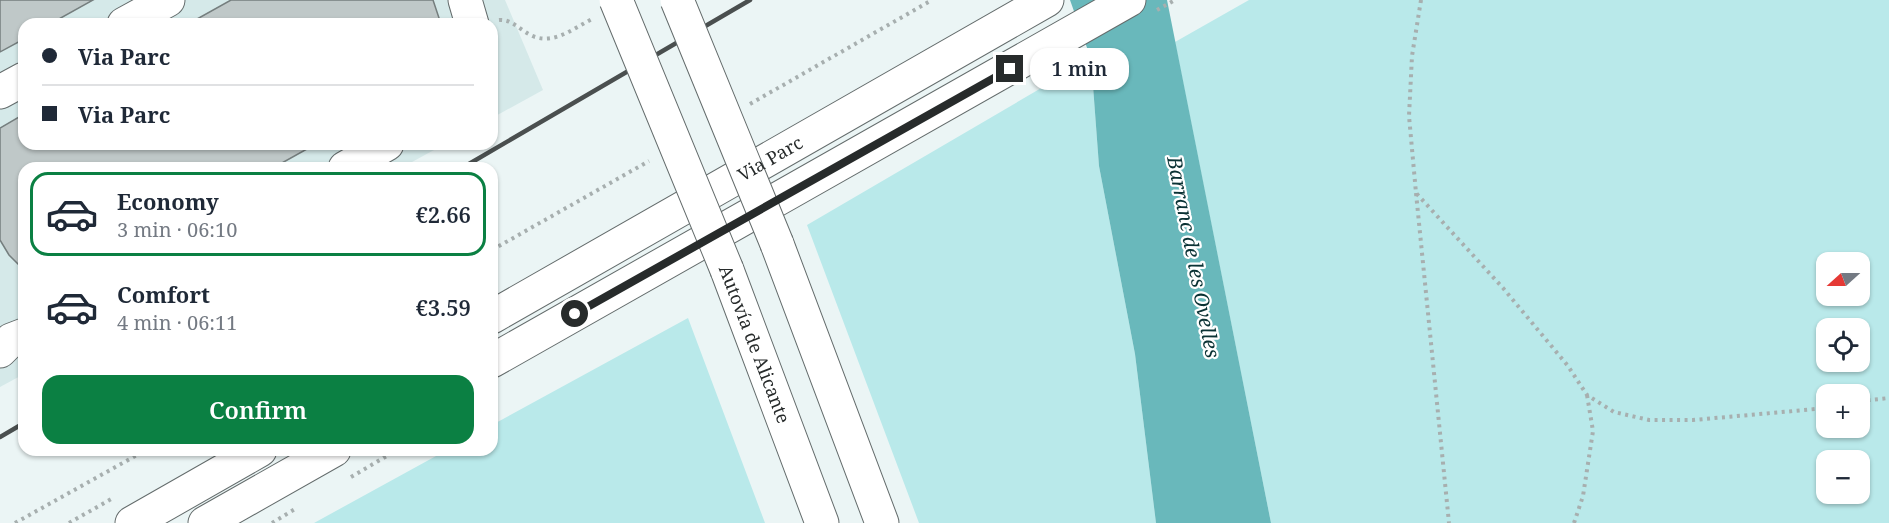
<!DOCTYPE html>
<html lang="en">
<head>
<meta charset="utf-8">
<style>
	body { margin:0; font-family:"Noto Serif",serif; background:#f6f6f7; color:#1f2937; height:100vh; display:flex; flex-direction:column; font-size:22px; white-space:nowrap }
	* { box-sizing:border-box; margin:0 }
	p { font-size:20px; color:#747a83 }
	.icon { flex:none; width:33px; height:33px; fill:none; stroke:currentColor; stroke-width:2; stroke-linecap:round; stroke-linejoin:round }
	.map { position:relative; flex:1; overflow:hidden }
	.sheet { position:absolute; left:18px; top:162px; width:480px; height:294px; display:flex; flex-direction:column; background:#fff; border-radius:18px; box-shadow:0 2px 4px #0004 }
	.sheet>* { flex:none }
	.banner { position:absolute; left:18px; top:18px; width:480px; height:132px; border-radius:18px; box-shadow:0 2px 4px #0004; display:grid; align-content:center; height:132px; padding:0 24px; background:#fff }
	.needle { width:39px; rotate:249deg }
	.tools { position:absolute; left:1816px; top:252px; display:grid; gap:12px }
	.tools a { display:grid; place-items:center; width:54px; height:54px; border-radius:12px; background:#fff; box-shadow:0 2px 4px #0004; font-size:30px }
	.end { position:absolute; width:27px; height:27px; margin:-14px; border:8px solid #272b2b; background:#fff; box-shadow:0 0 0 3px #fff }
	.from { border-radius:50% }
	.bubble { position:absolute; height:42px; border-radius:18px; background:#fff; box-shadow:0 2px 4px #0004; font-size:20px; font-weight:600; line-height:42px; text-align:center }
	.banner b { display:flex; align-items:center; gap:21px; height:57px; font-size:22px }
	.banner b+b { border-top:2px solid #e0e1e3 }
	.banner i { width:15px; height:15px; background:#1f2937 }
	ul { padding:10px 0 0; list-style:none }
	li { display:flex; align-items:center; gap:18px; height:84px; margin:0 12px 9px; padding:0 12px; border:3px solid transparent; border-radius:18px }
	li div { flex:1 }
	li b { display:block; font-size:22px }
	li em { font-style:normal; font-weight:600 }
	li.selected { border-color:#0b8043 }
	li>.icon { width:54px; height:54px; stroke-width:1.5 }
	.button { display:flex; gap:12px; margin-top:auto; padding:12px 24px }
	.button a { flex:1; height:69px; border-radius:18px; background:#0b8043; color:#fff; font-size:24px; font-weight:600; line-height:69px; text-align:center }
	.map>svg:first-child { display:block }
</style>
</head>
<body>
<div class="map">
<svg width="1889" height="523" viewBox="0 0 1889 523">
	<rect width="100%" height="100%" fill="#ebf5f5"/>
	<path fill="#d5e9e9" d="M 0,0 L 505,0 L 543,90 L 492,118 L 492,24 L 24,24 L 24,144 L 445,144 L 401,168 L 24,168 L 24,374 L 0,387 Z"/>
	<path fill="#b9e9ea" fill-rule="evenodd" d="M 1249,0 L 1889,0 L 1889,523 L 1271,523 L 1175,42 ZM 1827,262 L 1860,262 L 1860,296 L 1827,296 ZM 1827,328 L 1860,328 L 1860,362 L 1827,362 ZM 1827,394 L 1860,394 L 1860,428 L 1827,428 ZM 1827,460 L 1860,460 L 1860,494 L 1827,494 Z
		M 1091,59 L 1099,166 L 1135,354 L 1156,523 L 919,523 L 807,225 Z
		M 688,318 L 765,523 L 314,523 L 447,450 L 492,450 L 492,425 Z"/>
	<path fill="#69b8bb" d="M 1070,0 L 1167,0 L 1271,523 L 1156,523 L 1135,354 L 1099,166 L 1091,59 Z"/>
	<path fill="#bfc8c8" stroke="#757e7e" stroke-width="1.5" d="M 0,0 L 93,0 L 50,24 L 24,24 L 24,39 L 0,52 Z
		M 231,0 L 433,0 L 441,24 L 188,24 Z
		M 24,114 L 24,144 L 316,144 L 273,168 L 24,168 L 24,270 L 9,255 L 0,240 L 0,128 Z"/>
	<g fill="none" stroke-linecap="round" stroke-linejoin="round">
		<defs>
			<path id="minor" d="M 465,0 L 472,24
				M 124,24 L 168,0
				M 0,92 L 24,79
				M 345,168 L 387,144
				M 0,351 L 11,340 L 24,335"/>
			<g id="major">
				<path id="s1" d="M 492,317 L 1047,0"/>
				<path d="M 492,361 L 1129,0"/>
				<path d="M 132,523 L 260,450"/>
				<path d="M 205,523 L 334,450"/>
			</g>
			<path id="highway" d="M 777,244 L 882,523
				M 727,270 L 822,523"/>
		</defs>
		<use href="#minor" stroke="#646c6c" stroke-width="35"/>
		<use href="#major" stroke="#646c6c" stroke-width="35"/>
		<use href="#highway" stroke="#646c6c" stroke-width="35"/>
		<path stroke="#a7afaf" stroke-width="4" stroke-dasharray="3 4.5" stroke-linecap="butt" d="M 1421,0 L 1412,56 L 1409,116 L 1416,193 L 1503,288 L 1568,366 L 1587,395 L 1614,412 L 1649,420 L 1693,420 L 1827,408
			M 1157,10 L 1175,0
			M 499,20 C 509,19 516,26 524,31 C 548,49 569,31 592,19
			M 750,104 L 932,0
			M 1416,193 L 1449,523
			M 492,250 L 649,161
			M 1860,401 L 1889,398
			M 351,477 L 397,450
			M 15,523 L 146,450
			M 69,523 L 113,498
			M 272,523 L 295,509
			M 1574,523 L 1583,496 L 1593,431 L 1587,395"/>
		<use href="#minor" stroke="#fff" stroke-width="33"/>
		<use href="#major" stroke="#fff" stroke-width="33"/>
		<use href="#highway" stroke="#fff" stroke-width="33"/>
		<path stroke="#4a4f4f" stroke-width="4.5" d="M 462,168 L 750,0
			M 0,437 L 24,423"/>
		<defs>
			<path id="highway-bridge" d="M 616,0 L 727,270
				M 677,0 L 777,244"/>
		</defs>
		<use href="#highway-bridge" stroke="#646c6c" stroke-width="35" stroke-linecap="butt"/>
		<use href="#highway-bridge" stroke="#fff" stroke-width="33"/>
	</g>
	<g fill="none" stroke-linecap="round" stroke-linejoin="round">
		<path stroke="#272b2b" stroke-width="8" d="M 575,314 L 1010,69"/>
	</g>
	<g text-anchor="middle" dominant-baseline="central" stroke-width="4.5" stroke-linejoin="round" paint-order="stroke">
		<g font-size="18" fill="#272b2b" stroke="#fff">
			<text stroke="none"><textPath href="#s1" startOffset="320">Via Parc</textPath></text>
			<text transform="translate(755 344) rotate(69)">Autovía de Alicante</text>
		</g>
		<g font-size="20" font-style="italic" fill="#0a3234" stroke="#fff">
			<text transform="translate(1194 257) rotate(79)">Barranc de les Ovelles</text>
		</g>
	</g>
</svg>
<div class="tools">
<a><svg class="needle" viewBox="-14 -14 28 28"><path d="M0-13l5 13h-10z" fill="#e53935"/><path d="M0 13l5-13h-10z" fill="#747a83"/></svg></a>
<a><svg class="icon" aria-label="locate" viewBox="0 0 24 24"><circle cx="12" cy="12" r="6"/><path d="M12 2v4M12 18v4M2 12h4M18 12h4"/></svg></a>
<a>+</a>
<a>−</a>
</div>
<i class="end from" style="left:575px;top:314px"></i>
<i class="end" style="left:1010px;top:69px"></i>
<div class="bubble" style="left:1030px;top:48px;width:99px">1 min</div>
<div class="banner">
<b><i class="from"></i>Via Parc</b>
<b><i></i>Via Parc</b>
</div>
<section class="sheet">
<ul>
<li class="selected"><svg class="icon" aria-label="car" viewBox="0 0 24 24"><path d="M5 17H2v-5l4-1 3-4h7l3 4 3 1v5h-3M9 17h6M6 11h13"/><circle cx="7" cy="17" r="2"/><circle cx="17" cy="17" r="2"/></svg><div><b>Economy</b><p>3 min · 06:10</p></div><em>€2.66</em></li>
<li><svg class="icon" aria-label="car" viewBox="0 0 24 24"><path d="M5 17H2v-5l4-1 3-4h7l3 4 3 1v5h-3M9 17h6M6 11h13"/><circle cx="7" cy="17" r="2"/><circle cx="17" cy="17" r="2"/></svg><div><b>Comfort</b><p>4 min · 06:11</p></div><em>€3.59</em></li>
</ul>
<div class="button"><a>Confirm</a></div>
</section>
</div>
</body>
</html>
